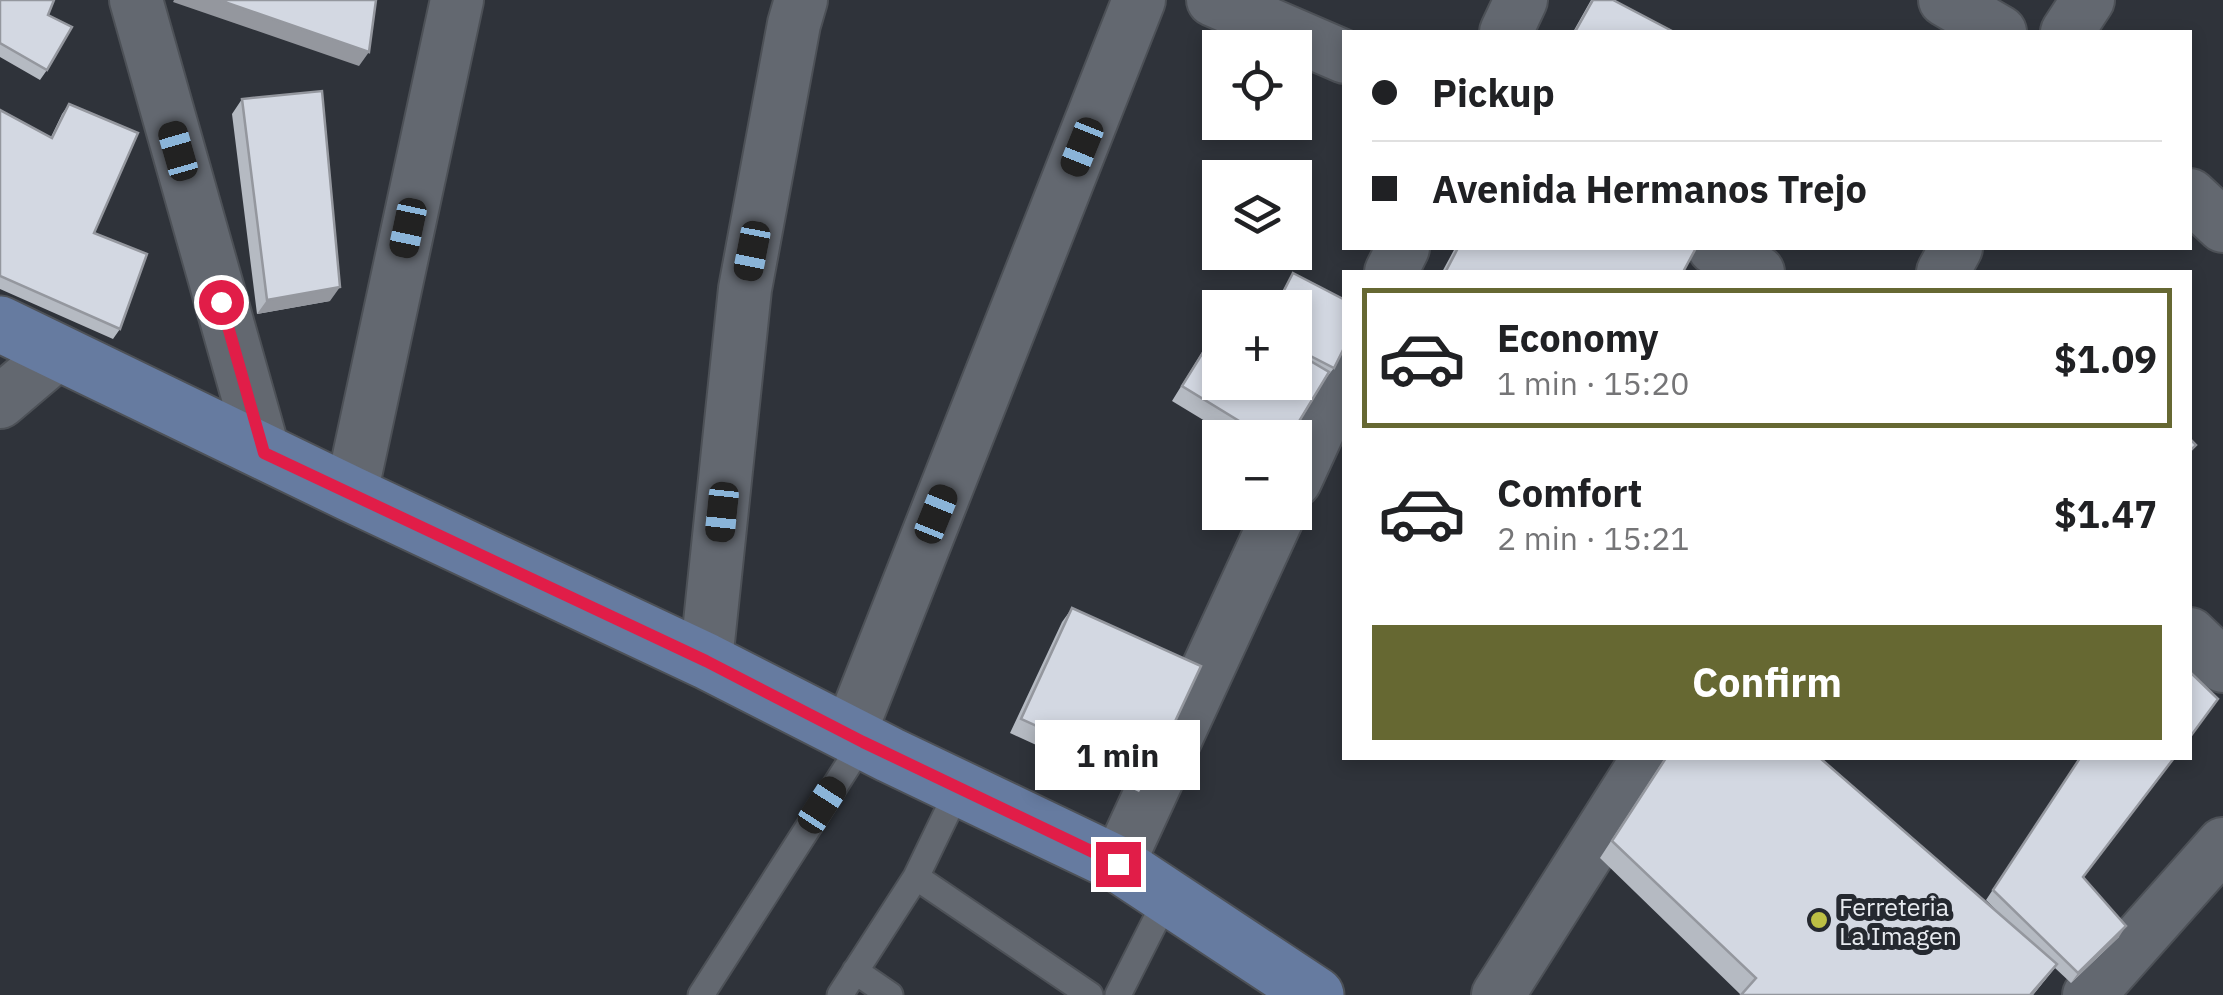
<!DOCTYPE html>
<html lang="en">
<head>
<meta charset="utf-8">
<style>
	body { margin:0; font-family:"IBM Plex Sans",sans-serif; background:#f6f6f6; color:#202124; height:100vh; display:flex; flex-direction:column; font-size:38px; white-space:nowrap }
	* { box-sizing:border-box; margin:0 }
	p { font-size:32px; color:#757577 }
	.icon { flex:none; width:55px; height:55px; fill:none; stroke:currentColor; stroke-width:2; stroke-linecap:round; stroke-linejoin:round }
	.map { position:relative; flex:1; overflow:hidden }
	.side { position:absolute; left:1342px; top:270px; width:850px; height:490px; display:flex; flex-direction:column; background:#fff; border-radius:0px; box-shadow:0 5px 15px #0003 }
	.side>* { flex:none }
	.hud { position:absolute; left:1342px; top:30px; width:850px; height:220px; border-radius:0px; box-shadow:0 5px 15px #0003; display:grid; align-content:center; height:220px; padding:0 30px; background:#fff }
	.controls { position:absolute; left:1202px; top:30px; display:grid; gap:20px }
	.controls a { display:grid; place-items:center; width:110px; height:110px; border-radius:0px; background:#fff; box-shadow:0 5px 15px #0003; font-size:50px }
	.end { position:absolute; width:45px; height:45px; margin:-22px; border:12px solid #e11d48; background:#fff; box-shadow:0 0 0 5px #fff }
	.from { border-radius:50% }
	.bubble { position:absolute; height:70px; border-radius:0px; background:#fff; box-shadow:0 5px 15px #0003; font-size:32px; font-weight:800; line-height:70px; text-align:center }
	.car { position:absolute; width:30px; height:60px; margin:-30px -15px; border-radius:12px; box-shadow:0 0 8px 2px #0007; background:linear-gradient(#222 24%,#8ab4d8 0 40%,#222 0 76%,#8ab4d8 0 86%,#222 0) }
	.hud b { display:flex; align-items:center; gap:35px; height:95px; font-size:38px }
	.hud b+b { border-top:2px solid #e0e0e0 }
	.hud i { width:25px; height:25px; background:#202124 }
	ul { padding:18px 0 0; list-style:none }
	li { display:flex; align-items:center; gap:30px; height:140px; margin:0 20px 15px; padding:0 10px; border:5px solid transparent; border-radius:0px }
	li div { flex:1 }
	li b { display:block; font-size:38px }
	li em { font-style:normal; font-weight:800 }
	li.active { border-color:#666832 }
	li>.icon { width:90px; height:90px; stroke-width:1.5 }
	.cta { display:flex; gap:20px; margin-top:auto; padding:20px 30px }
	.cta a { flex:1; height:115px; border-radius:0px; background:#666832; color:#fff; font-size:40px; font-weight:800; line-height:115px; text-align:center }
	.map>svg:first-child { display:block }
</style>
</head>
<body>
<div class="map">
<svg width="2223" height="995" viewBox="0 0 2223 995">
	<rect width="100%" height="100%" fill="#2f333a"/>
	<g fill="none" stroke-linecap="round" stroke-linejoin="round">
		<defs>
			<path id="lane" d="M 916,877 L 959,788
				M 855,971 L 890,995
				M 701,995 L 863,742
				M 840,995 L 916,877 L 1090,995
				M 1118,995 L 1168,896"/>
			<path id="street" d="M 136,0 L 264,453
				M 1213,0 L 1345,57
				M 1945,0 L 2000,32
				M 1506,32 L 1521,0
				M 2067,32 L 2088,0
				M 2190,195 L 2223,226
				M 1714,248 L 1758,272
				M 1391,272 L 1403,248
				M 1943,272 L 1956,248
				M 0,402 L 59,352
				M 1295,481 L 1345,372
				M 351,494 L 457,0
				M 2190,634 L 2223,666
				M 706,661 L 745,289 L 794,24 L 801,0
				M 849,735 L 1139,0
				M 1118,864 L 1280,512
				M 1498,995 L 1648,758
				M 2089,995 L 2223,844"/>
			<path id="primary" d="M 0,324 L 351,494 L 706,661 L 890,755 L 1118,864 L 1316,995"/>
		</defs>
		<use href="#lane" stroke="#4d5157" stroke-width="29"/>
		<use href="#street" stroke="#4d5157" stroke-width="56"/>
		<use href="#primary" stroke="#4d5157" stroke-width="59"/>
		<use href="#lane" stroke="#636870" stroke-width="25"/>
		<use href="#street" stroke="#636870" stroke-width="52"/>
		<use href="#primary" stroke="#667ba0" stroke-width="55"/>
	</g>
	<path fill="#b5bac2" d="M 0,0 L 48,15 L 47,70 L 40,80 L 0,57 Z
		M 1591,0 L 1613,0 L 1674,32 L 1573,32 Z
		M 242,99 L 330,301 L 257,314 L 232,114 Z
		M 69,104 L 94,233 L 120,329 L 113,339 L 0,289 L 0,110 L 51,137 L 62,114 Z
		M 1455,248 L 1696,248 L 1683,272 L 1442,272 Z
		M 1293,273 L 1334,368 L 1326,378 L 1289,438 L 1233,438 L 1172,401 L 1220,323 L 1220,382 L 1295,382 L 1295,308 L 1273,308 Z
		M 1072,608 L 1149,777 L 1139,792 L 1010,733 L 1062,622 Z
		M 1665,758 L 1820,758 L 2005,919 L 1986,900 L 2080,758 L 2084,877 L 2119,937 L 2071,983 L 2055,968 L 2033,995 L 1741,995 L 1600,858 Z"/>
	<path fill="#94979e" d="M 174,0 L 219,0 L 369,52 L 359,66 L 173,2 Z
		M 340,287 L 330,301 L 257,314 L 267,300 Z
		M 2126,926 L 2119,937 L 2071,983 L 2078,973 Z
		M 2057,964 L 2033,995 L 2030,995 Z"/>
	<path fill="#d3d8e2" stroke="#94979e" stroke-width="2.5" d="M 0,0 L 54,0 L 48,15 L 72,27 L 47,70 L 0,43 Z
		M 219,0 L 376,0 L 369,52 Z
		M 1593,0 L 1613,0 L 1674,32 L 1575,32 Z
		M 322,91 L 340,287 L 267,300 L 242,99 Z
		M 69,104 L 138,133 L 94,233 L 147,254 L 120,329 L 0,276 L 0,110 L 52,138 Z
		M 1458,248 L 1696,248 L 1683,272 L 1448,272 L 1446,271 Z
		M 1293,273 L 1345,300 L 1345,346 L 1334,368 L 1295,348 L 1295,308 L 1275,308 Z
		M 1220,325 L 1220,382 L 1295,382 L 1295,352 L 1329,372 L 1289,438 L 1267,438 L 1182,386 Z
		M 2190,439 L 2196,445 L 2190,451 Z
		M 1072,608 L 1201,666 L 1149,777 L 1021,719 Z
		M 2190,672 L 2218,699 L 2190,737 Z
		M 1666,758 L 1820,758 L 2057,964 L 2030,995 L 1741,995 L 1756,978 L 1612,841 Z
		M 2080,758 L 2174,758 L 2083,877 L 2126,926 L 2078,973 L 1993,890 Z"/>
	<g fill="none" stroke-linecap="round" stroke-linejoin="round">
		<path stroke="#e11d48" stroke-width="12" d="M 221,302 L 264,453 L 706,661 L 863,742 L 1118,864"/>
	</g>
	<circle fill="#bcbf44" stroke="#252930" stroke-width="4" cx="1819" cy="920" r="10"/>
	<g text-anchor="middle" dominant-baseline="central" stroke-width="10" stroke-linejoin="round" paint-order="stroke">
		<g font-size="25" fill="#e8ebf0" stroke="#252930" text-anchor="start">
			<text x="1839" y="906">Ferreteria<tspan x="1839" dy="29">La Imagen</tspan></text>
		</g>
	</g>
</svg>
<div class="controls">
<a><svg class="icon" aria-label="locate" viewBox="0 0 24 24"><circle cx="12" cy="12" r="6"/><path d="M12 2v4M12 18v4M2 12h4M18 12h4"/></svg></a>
<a><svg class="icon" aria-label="layers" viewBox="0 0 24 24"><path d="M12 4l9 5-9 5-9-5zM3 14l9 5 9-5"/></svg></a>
<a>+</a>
<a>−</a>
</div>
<i class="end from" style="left:221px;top:302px"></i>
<i class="end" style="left:1118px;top:864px"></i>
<div class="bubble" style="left:1035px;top:720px;width:165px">1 min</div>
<i class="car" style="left:1082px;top:147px;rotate:202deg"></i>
<i class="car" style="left:178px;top:151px;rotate:344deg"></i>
<i class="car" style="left:408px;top:228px;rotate:192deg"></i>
<i class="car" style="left:752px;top:251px;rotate:191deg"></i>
<i class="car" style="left:722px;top:512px;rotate:186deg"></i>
<i class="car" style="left:936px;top:514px;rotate:22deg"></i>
<i class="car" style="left:822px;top:805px;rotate:33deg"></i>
<div class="hud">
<b><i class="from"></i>Pickup</b>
<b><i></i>Avenida Hermanos Trejo</b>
</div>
<section class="side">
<ul>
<li class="active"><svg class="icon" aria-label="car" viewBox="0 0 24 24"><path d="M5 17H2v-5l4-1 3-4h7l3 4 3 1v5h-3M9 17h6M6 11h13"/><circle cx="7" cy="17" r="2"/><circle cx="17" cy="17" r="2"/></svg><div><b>Economy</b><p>1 min · 15:20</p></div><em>$1.09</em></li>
<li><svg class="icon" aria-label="car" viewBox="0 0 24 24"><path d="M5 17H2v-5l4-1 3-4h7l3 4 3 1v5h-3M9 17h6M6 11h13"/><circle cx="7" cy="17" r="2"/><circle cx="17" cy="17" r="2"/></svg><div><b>Comfort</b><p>2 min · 15:21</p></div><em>$1.47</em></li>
</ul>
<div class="cta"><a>Confirm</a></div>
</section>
</div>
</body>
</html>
